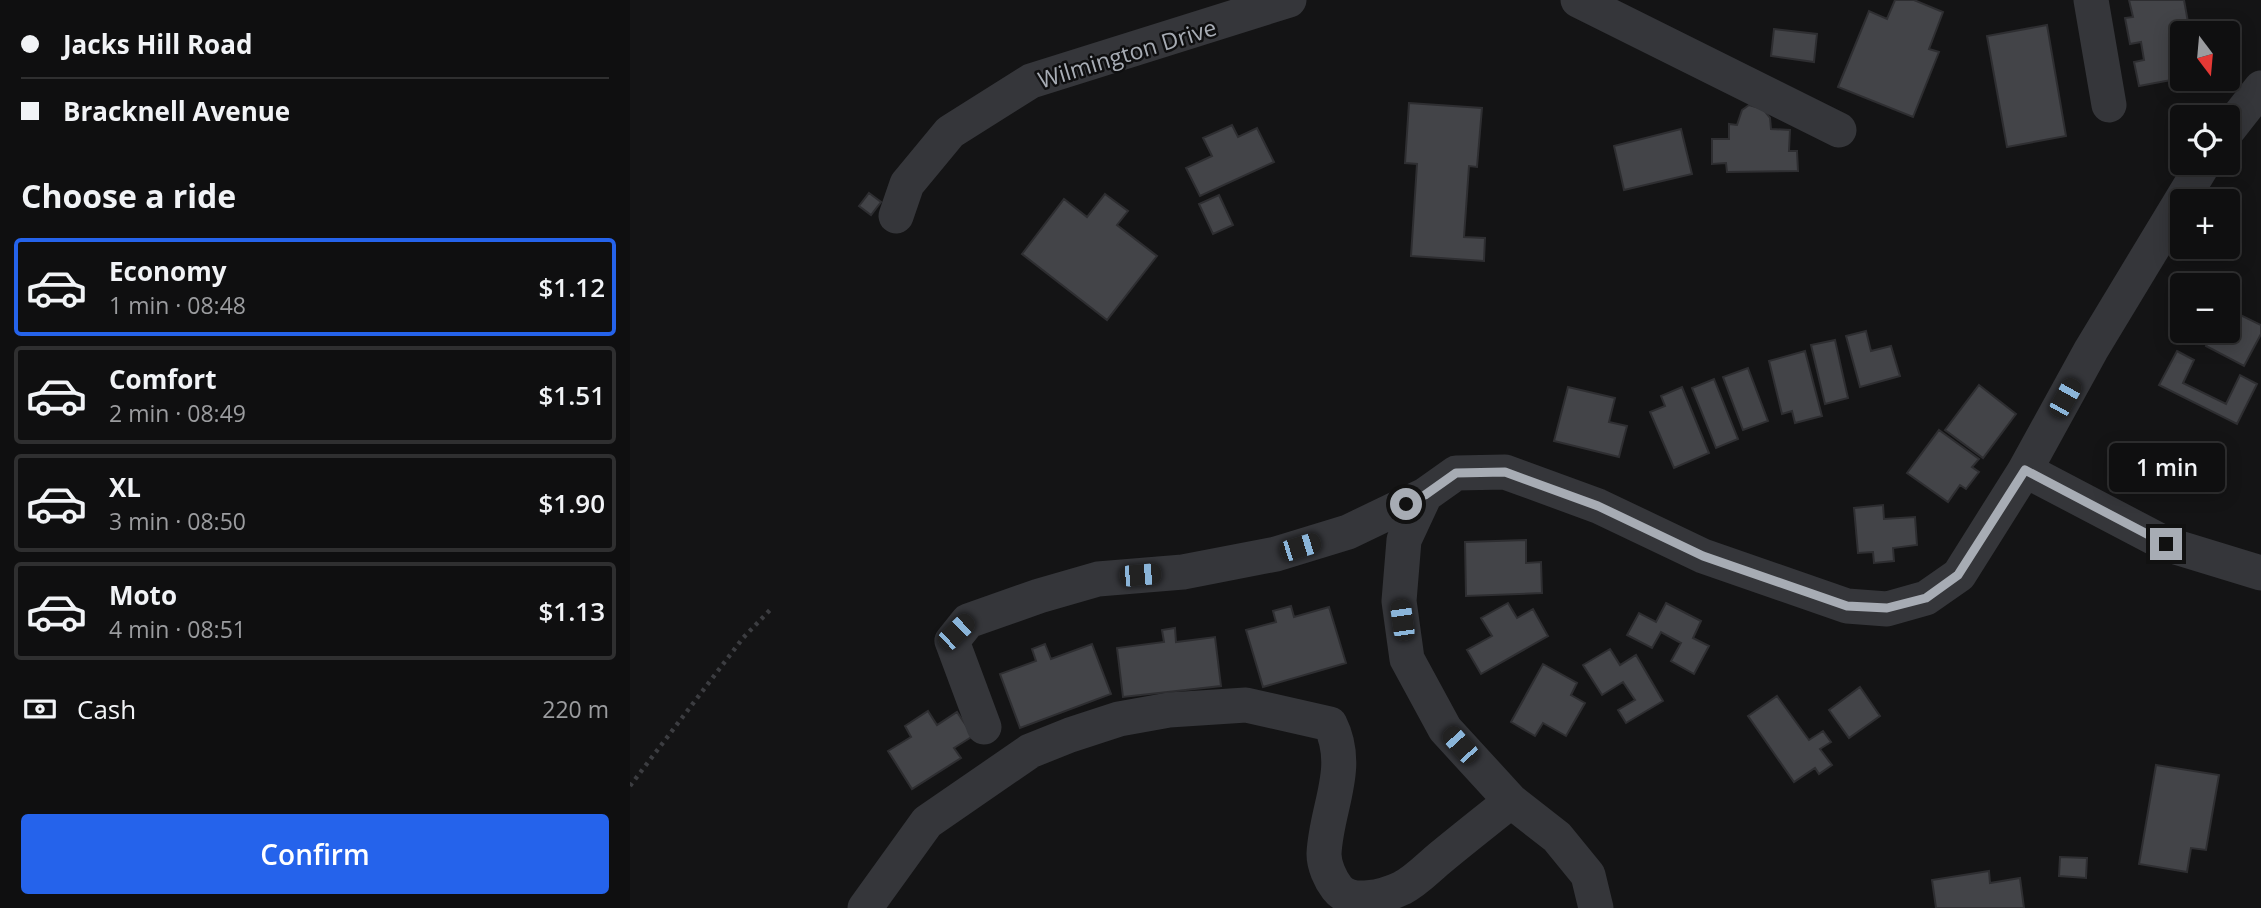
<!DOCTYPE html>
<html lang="en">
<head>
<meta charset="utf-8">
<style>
	body { margin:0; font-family:"Open Sans",sans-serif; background:#1d1d1e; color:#f1f3f6; height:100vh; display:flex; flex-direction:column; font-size:26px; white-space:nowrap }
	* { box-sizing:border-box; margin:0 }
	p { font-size:23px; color:#9b9c9f }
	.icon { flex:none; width:38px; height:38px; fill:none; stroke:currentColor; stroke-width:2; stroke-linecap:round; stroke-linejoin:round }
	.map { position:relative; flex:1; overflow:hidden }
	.panel { display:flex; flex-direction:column; background:#0f0f10; width:630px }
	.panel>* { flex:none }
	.banner { display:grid; align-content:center; height:154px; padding:0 21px; background:#0f0f10 }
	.needle { width:46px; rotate:164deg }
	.controls { position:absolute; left:1540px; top:21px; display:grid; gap:14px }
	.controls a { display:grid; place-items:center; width:70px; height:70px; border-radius:7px; background:#0f0f10; box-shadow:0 4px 18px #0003,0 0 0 2px #2f2f30; font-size:35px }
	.end { position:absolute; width:32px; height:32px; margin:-16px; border:9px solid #a7acb4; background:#111; box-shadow:0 0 0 4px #111 }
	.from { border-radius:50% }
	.bubble { position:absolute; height:49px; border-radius:7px; background:#0f0f10; box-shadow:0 4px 18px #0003,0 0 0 2px #2f2f30; font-size:23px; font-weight:600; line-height:49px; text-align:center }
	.car { position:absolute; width:21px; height:42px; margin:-21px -10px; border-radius:9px; box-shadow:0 0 5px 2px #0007; background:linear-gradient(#222 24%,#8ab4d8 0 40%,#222 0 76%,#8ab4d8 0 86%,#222 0) }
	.banner b { display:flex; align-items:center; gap:24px; height:66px; font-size:26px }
	.banner b+b { border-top:2px solid #2f2f30 }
	.banner i { width:18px; height:18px; background:#f1f3f6 }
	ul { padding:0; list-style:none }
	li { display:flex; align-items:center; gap:21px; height:98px; margin:0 14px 10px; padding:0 7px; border:4px solid #2f2f30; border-radius:7px }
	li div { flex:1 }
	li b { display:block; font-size:26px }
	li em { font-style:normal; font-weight:600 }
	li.selected { border-color:#2563eb }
	li>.icon { width:63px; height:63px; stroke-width:1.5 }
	h2 { padding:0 21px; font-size:32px; line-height:84px }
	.pay { display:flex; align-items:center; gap:18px; height:77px; padding:0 21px; font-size:26px }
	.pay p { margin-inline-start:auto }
	.cta { display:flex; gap:14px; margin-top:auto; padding:14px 21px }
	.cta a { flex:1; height:80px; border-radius:7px; background:#2563eb; color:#fff; font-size:28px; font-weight:600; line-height:80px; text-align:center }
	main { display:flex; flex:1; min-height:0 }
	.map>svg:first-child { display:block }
</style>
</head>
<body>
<main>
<section class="panel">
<div class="banner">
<b><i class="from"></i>Jacks Hill Road</b>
<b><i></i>Bracknell Avenue</b>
</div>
<h2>Choose a ride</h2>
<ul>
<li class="selected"><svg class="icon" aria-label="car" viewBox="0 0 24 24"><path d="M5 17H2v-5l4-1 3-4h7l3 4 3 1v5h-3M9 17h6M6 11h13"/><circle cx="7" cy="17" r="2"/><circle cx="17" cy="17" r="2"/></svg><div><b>Economy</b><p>1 min · 08:48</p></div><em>$1.12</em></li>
<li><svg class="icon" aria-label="car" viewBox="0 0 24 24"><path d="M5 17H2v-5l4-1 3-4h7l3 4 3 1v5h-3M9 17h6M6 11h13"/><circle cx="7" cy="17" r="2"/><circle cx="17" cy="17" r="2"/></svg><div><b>Comfort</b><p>2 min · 08:49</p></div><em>$1.51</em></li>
<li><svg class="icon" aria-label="car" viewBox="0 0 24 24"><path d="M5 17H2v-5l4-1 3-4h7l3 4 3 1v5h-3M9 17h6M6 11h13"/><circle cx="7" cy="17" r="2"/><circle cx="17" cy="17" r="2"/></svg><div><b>XL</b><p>3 min · 08:50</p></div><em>$1.90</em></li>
<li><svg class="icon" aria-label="car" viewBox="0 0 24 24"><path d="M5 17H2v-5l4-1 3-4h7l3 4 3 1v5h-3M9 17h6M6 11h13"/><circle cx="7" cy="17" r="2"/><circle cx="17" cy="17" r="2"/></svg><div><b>Moto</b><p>4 min · 08:51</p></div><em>$1.13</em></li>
</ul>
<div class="pay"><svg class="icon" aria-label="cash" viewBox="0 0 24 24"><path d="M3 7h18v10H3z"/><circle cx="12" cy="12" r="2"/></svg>Cash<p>220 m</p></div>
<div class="cta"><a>Confirm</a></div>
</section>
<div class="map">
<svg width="1631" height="908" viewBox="0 0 1631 908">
	<rect width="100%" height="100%" fill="#141415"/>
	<path fill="#434448" stroke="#2e2e31" stroke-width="2" d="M 1265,0 L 1284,0 L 1313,12 L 1299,49 L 1309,52 L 1283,117 L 1208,87 L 1239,11 L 1257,19 Z
		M 1499,0 L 1554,0 L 1560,33 L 1552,33 L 1552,78 L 1509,86 L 1504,62 L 1514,60 L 1511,42 L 1500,44 L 1495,18 L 1503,17 Z
		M 1417,25 L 1436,136 L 1377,147 L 1357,36 Z
		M 1144,29 L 1187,34 L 1184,62 L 1141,56 Z
		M 779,103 L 852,108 L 847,167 L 839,166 L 834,237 L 855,238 L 854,261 L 781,256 L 787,164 L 775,163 Z
		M 1119,105 L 1133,109 L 1140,118 L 1141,129 L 1160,130 L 1159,151 L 1167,151 L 1168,171 L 1097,172 L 1096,163 L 1082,164 L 1082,139 L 1099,139 L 1099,124 L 1107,125 L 1112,110 Z
		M 602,125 L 608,137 L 627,128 L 644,162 L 570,196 L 556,168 L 582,156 L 573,138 Z
		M 1051,129 L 1062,174 L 994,190 L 984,146 Z
		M 239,193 L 251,202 L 241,215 L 229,206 Z
		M 475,194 L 498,211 L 487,225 L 527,256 L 477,320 L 392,254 L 434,199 L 457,217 Z
		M 589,195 L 603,225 L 583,234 L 569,204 Z
		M 1598,309 L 1631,325 L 1631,334 L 1614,366 L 1576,346 L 1583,331 L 1598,331 Z
		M 1236,331 L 1241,351 L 1261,346 L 1270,376 L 1230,387 L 1216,336 Z
		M 1205,340 L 1218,398 L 1195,404 L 1181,345 Z
		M 1175,351 L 1192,416 L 1165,423 L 1162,411 L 1152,414 L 1139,361 Z
		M 1547,351 L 1564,360 L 1553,383 L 1596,404 L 1610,375 L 1627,384 L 1607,424 L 1529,385 Z
		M 1118,368 L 1138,421 L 1113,430 L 1093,377 Z
		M 1084,379 L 1108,439 L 1086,448 L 1062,388 Z
		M 1349,385 L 1386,414 L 1353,458 L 1315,430 Z
		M 938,387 L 985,398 L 979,422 L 997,426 L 989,457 L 924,441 Z
		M 1052,387 L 1079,453 L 1044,468 L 1020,412 L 1035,406 L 1031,396 Z
		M 1309,430 L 1349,459 L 1342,467 L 1349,472 L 1336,489 L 1330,485 L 1318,502 L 1277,473 Z
		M 1253,505 L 1254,519 L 1285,517 L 1287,545 L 1263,548 L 1264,561 L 1244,563 L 1243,552 L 1228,553 L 1224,508 Z
		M 896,540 L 896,563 L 911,562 L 912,593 L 836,596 L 835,542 Z
		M 878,603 L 887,618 L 903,609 L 918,636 L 851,674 L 837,650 L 862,636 L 851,618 Z
		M 1036,603 L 1071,621 L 1063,638 L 1079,646 L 1064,674 L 1041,661 L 1051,643 L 1031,632 L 1022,648 L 997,635 L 1009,613 L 1026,622 Z
		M 661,606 L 664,617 L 699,607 L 716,663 L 633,687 L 616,630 L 646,622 L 643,611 Z
		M 545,628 L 546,642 L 585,637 L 591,686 L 493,697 L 487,648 L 534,642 L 532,630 Z
		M 415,644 L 421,659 L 462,644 L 481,694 L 390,728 L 370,674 L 406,661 L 402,649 Z
		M 980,649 L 990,665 L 1006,655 L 1033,701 L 996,723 L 988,710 L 1005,700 L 993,682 L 972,695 L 953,665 Z
		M 913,664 L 947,683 L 941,695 L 955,703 L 936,736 L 913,723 L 905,736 L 881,722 Z
		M 1230,687 L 1250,716 L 1219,738 L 1199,710 Z
		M 1147,696 L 1179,740 L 1193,731 L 1201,742 L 1190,749 L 1202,765 L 1189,774 L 1185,768 L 1164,782 L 1118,716 Z
		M 298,711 L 307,725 L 327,712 L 343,736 L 324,748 L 331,758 L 282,789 L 258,751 L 281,737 L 275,726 Z
		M 1526,765 L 1589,775 L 1576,850 L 1561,848 L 1557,872 L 1509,864 Z
		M 1430,857 L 1457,858 L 1456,878 L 1429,876 Z
		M 1359,871 L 1360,883 L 1390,878 L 1394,908 L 1306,908 L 1302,880 Z"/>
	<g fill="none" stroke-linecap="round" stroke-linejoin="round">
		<path stroke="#3c3d41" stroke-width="4.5" stroke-dasharray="3.5 5" stroke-linecap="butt" d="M 0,786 L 113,638 L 140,610"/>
		<path stroke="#35363a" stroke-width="35" d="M 948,0 L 1209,130
			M 1461,0 L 1479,105
			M 1598,130 L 1631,88
			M 266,216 L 277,184 L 320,132 L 401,81 L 659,0
			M 1395,470 L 1536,544 L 1631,573
			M 354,727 L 322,641 L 338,621 L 409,596 L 468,579 L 553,572 L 646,554 L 718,532 L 795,495
			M 235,908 L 297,822 L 400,751 L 440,735 L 489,719 L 539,710 L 616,705 L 700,724 C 722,768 696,808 694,854 C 694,865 700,879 707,888 C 721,906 755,896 772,888 C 786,881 798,868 810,858 C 833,839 857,820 881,801
			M 966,908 L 958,875 L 927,837 L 881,801 L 815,729 L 777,659 L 769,601 L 774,540 L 795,495 L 826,473 L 875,472 L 968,506 L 1073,556 L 1217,606 L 1257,609 L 1296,598 L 1329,575 L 1395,470 L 1461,350 L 1574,163"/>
	</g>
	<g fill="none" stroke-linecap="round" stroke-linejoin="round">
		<path stroke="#a7acb4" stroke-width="9" d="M 776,504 L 795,495 L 826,473 L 875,472 L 968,506 L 1073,556 L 1217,606 L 1257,608 L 1296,598 L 1328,575 L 1395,470 L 1536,544"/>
	</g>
	<g text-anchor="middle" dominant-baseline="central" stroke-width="5" stroke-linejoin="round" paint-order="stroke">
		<g font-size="23" fill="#a7acb4" stroke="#0f0f10">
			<text transform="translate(497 53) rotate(-17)">Wilmington Drive</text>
		</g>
	</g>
</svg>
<div class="controls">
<a><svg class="needle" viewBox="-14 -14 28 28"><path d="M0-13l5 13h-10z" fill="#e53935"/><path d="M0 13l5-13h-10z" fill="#9b9c9f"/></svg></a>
<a><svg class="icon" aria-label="locate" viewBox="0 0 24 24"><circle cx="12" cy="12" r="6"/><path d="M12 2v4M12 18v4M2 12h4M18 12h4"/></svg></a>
<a>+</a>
<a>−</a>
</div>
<i class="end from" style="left:776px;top:504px"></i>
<i class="end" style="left:1536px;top:544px"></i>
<div class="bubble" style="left:1479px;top:443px;width:116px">1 min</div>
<i class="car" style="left:1435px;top:398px;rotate:29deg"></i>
<i class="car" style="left:670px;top:547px;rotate:73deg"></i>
<i class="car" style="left:510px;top:575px;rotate:85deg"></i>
<i class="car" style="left:772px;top:620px;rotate:352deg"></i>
<i class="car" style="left:326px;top:632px;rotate:46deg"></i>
<i class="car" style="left:830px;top:745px;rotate:318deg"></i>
</div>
</main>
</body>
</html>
